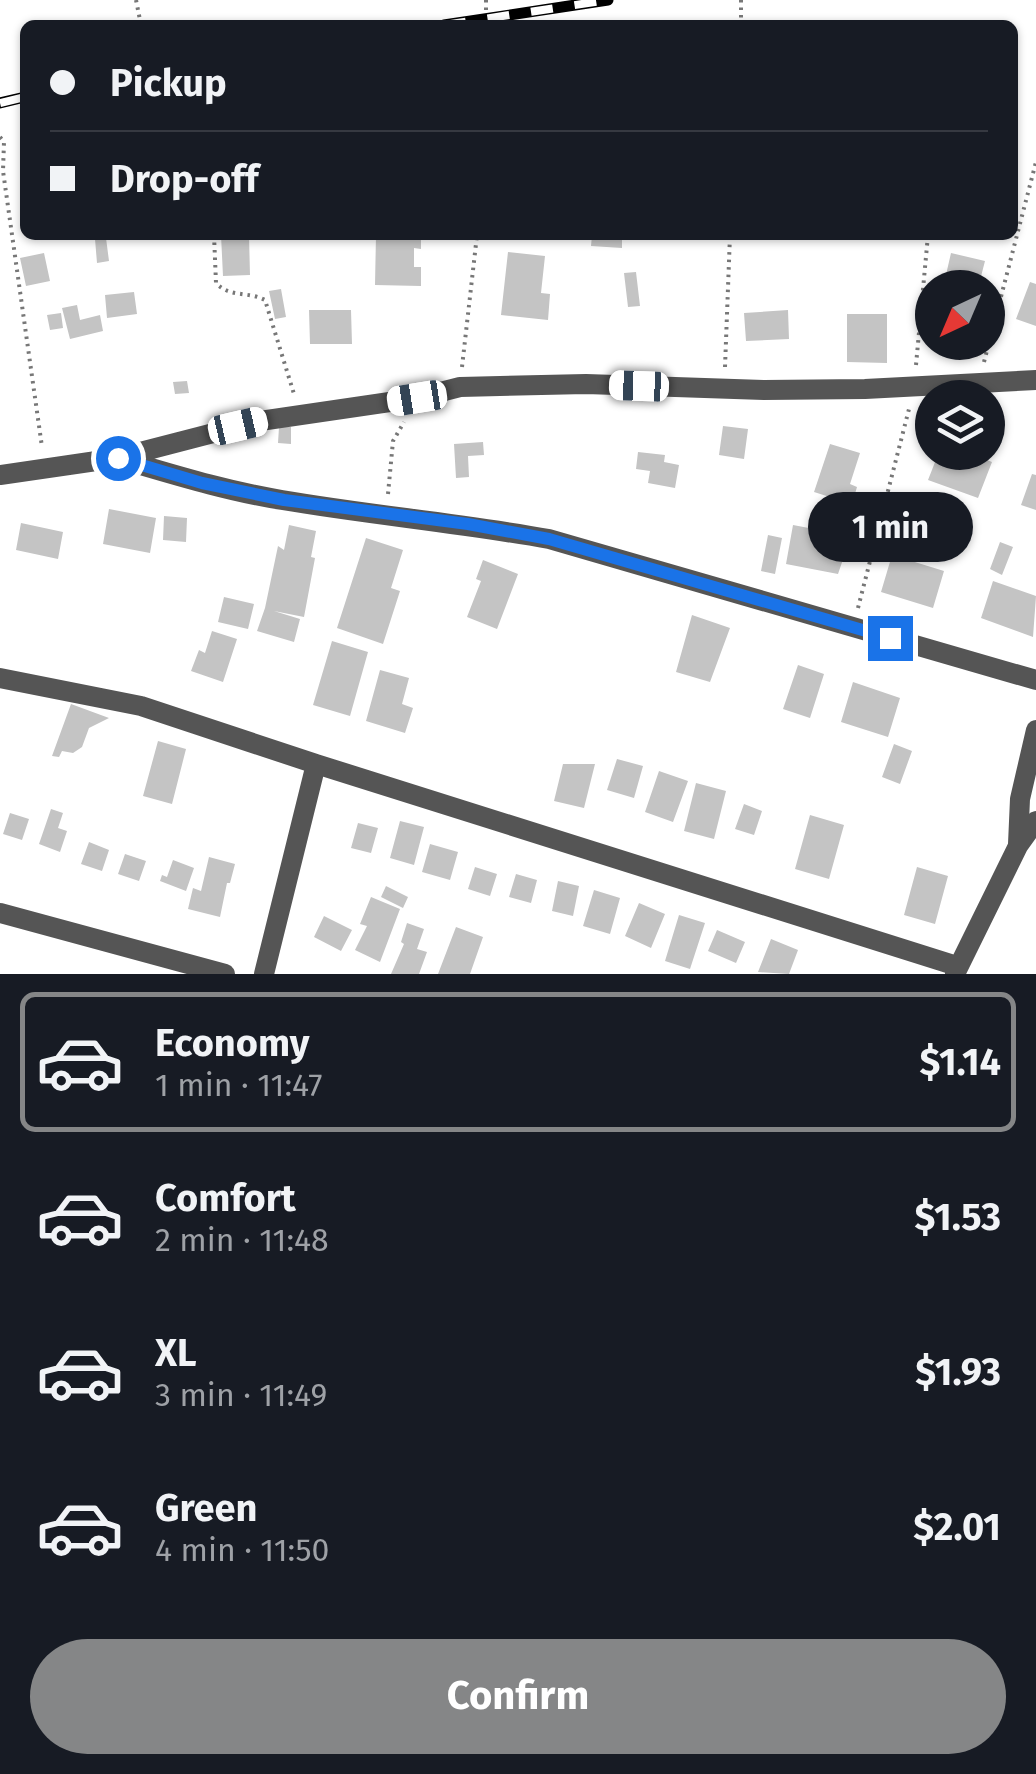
<!DOCTYPE html>
<html lang="en">
<head>
<meta charset="utf-8">
<style>
	body { margin:0; font-family:"Fira Sans",sans-serif; background:#242831; color:#f1f3f6; height:100vh; display:flex; flex-direction:column; font-size:38px; white-space:nowrap }
	* { box-sizing:border-box; margin:0 }
	p { font-size:32px; color:#9ea1a6 }
	.icon { flex:none; width:55px; height:55px; fill:none; stroke:currentColor; stroke-width:2; stroke-linecap:round; stroke-linejoin:round }
	.map { position:relative; height:974px; overflow:hidden }
	.drawer { display:flex; flex-direction:column; background:#171b24; flex:1 }
	.drawer>* { flex:none }
	.hud { position:absolute; left:20px; top:20px; width:998px; height:220px; border-radius:15px; box-shadow:0 2px 8px #0004; display:grid; align-content:center; height:220px; padding:0 30px; background:#171b24 }
	.needle { width:65px; rotate:224deg }
	.fabs { position:absolute; left:915px; top:270px; display:grid; gap:20px }
	.fabs a { display:grid; place-items:center; width:90px; height:90px; border-radius:50%; background:#171b24; box-shadow:0 2px 8px #0004; font-size:50px }
	.end { position:absolute; width:45px; height:45px; margin:-22px; border:12px solid #1a73e8; background:#fff; box-shadow:0 0 0 5px #fff }
	.from { border-radius:50% }
	.bubble { position:absolute; height:70px; border-radius:35px; background:#171b24; box-shadow:0 2px 8px #0004; font-size:32px; font-weight:700; line-height:70px; text-align:center }
	.car { position:absolute; width:30px; height:60px; margin:-30px -15px; border-radius:12px; box-shadow:0 0 8px 2px #0007; background:linear-gradient(#fff 24%,#345 0 40%,#fff 0 76%,#345 0 86%,#fff 0) }
	.hud b { display:flex; align-items:center; gap:35px; height:95px; font-size:38px }
	.hud b+b { border-top:2px solid #363941 }
	.hud i { width:25px; height:25px; background:#f1f3f6 }
	ul { padding:18px 0 0; list-style:none }
	li { display:flex; align-items:center; gap:30px; height:140px; margin:0 20px 15px; padding:0 10px; border:5px solid transparent; border-radius:15px }
	li div { flex:1 }
	li b { display:block; font-size:38px }
	li em { font-style:normal; font-weight:700 }
	li.selected { border-color:#858687 }
	li>.icon { width:90px; height:90px; stroke-width:1.5 }
	.cta { display:flex; gap:20px; margin-top:auto; padding:20px 30px }
	.cta a { flex:1; height:115px; border-radius:60px; background:#858687; color:#fff; font-size:40px; font-weight:700; line-height:115px; text-align:center }
	.map>svg:first-child { display:block }
</style>
</head>
<body>
<div class="map">
<svg width="1036" height="974" viewBox="0 0 1036 974">
	<rect width="100%" height="100%" fill="#fff"/>
	<path fill="#c4c4c4" d="M 221,235 L 249,235 L 250,275 L 223,276 Z
		M 376,235 L 421,235 L 421,249 L 414,248 L 414,267 L 421,267 L 421,286 L 375,285 Z
		M 592,235 L 622,235 L 622,248 L 591,246 Z
		M 106,238 L 109,261 L 97,263 L 95,239 Z
		M 508,252 L 545,256 L 541,293 L 550,294 L 548,320 L 501,315 Z
		M 44,253 L 50,281 L 26,286 L 20,258 Z
		M 951,253 L 985,261 L 978,288 L 943,288 Z
		M 636,272 L 640,306 L 628,307 L 624,273 Z
		M 1030,282 L 1036,284 L 1036,326 L 1016,319 Z
		M 281,289 L 286,317 L 275,319 L 269,291 Z
		M 134,292 L 137,314 L 107,318 L 105,295 Z
		M 77,305 L 80,320 L 100,315 L 103,331 L 70,339 L 62,308 Z
		M 309,310 L 351,310 L 352,344 L 310,344 Z
		M 788,310 L 789,339 L 746,341 L 744,313 Z
		M 61,313 L 63,328 L 50,330 L 47,315 Z
		M 847,314 L 887,314 L 887,363 L 847,362 Z
		M 187,381 L 189,393 L 175,394 L 173,382 Z
		M 723,426 L 748,429 L 744,459 L 719,455 Z
		M 279,427 L 291,427 L 291,444 L 278,443 Z
		M 483,442 L 484,455 L 468,456 L 469,477 L 456,478 L 454,444 Z
		M 830,444 L 860,453 L 850,484 L 857,487 L 852,504 L 814,492 Z
		M 638,452 L 665,455 L 664,462 L 679,465 L 675,488 L 648,483 L 650,471 L 636,469 Z
		M 939,452 L 967,452 L 992,462 L 978,498 L 928,480 Z
		M 1032,474 L 1036,475 L 1036,510 L 1021,505 Z
		M 924,496 L 969,512 L 956,548 L 930,539 L 929,544 L 910,537 Z
		M 109,509 L 156,518 L 150,553 L 103,544 Z
		M 164,516 L 187,518 L 186,542 L 163,540 Z
		M 21,523 L 63,532 L 58,559 L 16,550 Z
		M 289,525 L 316,531 L 311,557 L 315,558 L 304,617 L 274,611 L 300,619 L 294,642 L 257,631 L 265,608 L 278,546 L 284,550 Z
		M 793,525 L 851,536 L 838,574 L 786,564 Z
		M 768,535 L 782,538 L 775,574 L 761,571 Z
		M 366,538 L 403,550 L 391,588 L 400,591 L 383,644 L 337,628 Z
		M 1000,542 L 1013,547 L 1002,575 L 990,569 Z
		M 892,555 L 944,571 L 933,608 L 881,592 Z
		M 483,560 L 518,574 L 497,629 L 467,617 L 481,581 L 476,579 Z
		M 993,581 L 1036,596 L 1033,637 L 981,618 Z
		M 224,597 L 254,604 L 248,629 L 218,622 Z
		M 692,615 L 730,628 L 710,682 L 676,672 Z
		M 212,631 L 237,639 L 223,682 L 191,671 L 199,650 L 205,653 Z
		M 332,641 L 368,652 L 350,716 L 313,705 Z
		M 798,665 L 824,674 L 810,718 L 783,709 Z
		M 380,670 L 409,678 L 402,704 L 413,708 L 405,733 L 366,721 Z
		M 853,682 L 900,698 L 888,737 L 841,722 Z
		M 71,704 L 109,718 L 89,728 L 82,747 L 73,753 L 62,751 L 59,757 L 52,756 Z
		M 158,741 L 186,749 L 172,804 L 143,796 Z
		M 894,744 L 912,751 L 900,784 L 882,777 Z
		M 617,759 L 643,766 L 634,798 L 607,790 Z
		M 563,764 L 595,764 L 584,808 L 554,801 Z
		M 659,771 L 688,781 L 673,822 L 645,812 Z
		M 696,783 L 726,791 L 714,839 L 684,831 Z
		M 744,804 L 762,811 L 754,835 L 735,829 Z
		M 51,809 L 63,813 L 58,828 L 67,831 L 60,852 L 39,844 Z
		M 10,813 L 29,819 L 22,840 L 3,834 Z
		M 810,815 L 844,825 L 829,879 L 795,869 Z
		M 400,821 L 424,827 L 414,865 L 390,858 Z
		M 358,823 L 378,828 L 371,853 L 351,848 Z
		M 89,842 L 109,850 L 102,871 L 81,864 Z
		M 430,844 L 458,852 L 450,880 L 422,872 Z
		M 125,854 L 146,861 L 139,881 L 118,874 Z
		M 209,857 L 235,864 L 230,883 L 227,883 L 220,917 L 188,909 L 193,888 L 201,891 Z
		M 173,860 L 194,868 L 186,891 L 160,881 L 162,875 L 167,877 Z
		M 475,867 L 497,874 L 490,896 L 468,889 Z
		M 917,867 L 948,876 L 935,924 L 904,915 Z
		M 516,874 L 537,880 L 531,903 L 509,897 Z
		M 558,881 L 579,886 L 573,916 L 552,911 Z
		M 386,886 L 408,897 L 403,908 L 381,897 Z
		M 594,890 L 620,898 L 610,934 L 583,926 Z
		M 371,897 L 400,909 L 380,962 L 355,950 L 367,926 L 360,924 Z
		M 639,903 L 665,914 L 651,948 L 625,936 Z
		M 679,915 L 705,923 L 690,969 L 665,961 Z
		M 324,916 L 352,930 L 341,951 L 314,937 Z
		M 407,923 L 424,929 L 417,949 L 427,952 L 419,974 L 391,974 L 404,944 L 401,942 Z
		M 456,927 L 483,937 L 470,974 L 438,974 Z
		M 717,930 L 745,942 L 736,963 L 708,951 Z
		M 771,939 L 798,950 L 789,974 L 758,972 Z"/>
	<g fill="none" stroke-linecap="round" stroke-linejoin="round">
		<path stroke="#777" stroke-width="4" stroke-dasharray="2.5 5" stroke-linecap="butt" d="M 136,0 L 141,25
			M 486,0 L 486,25
			M 741,0 L 741,25
			M 0,137 L 4,142 L 3,171 L 42,447
			M 214,235 L 216,283 C 230,298 248,291 265,300 L 294,394
			M 984,362 L 1036,162
			M 916,365 L 928,235
			M 462,367 L 477,235
			M 725,367 L 730,235
			M 388,494 L 393,441 L 404,422
			M 858,608 L 909,409"/>
		<path stroke="#555" stroke-width="20" d="M 117,458 C 172,474 226,491 282,500 C 370,515 460,523 549,539 L 1036,680
			M 0,475 L 117,458 L 260,421 L 417,398 L 460,387 L 586,384 L 764,390 L 865,389 L 1036,380
			M 0,678 L 141,706 L 316,764
			M 1018,844 L 1020,799 L 1036,730
			M 0,913 L 225,974
			M 264,974 L 316,764 L 957,966
			M 955,974 L 1018,846 L 1036,821"/>
		<defs>
			<path id="rail" d="M 444,25 L 608,0
				M 0,103 L 25,97"/>
		</defs>
		<use href="#rail" stroke="#000" stroke-width="11"/>
		<use href="#rail" stroke="#fff" stroke-width="8" stroke-dasharray="22" stroke-linecap="butt"/>
	</g>
	<g fill="none" stroke-linecap="round" stroke-linejoin="round">
		<path stroke="#1a73e8" stroke-width="12" d="M 118,458 L 202,483 L 284,500 L 468,524 L 549,539 L 890,638"/>
	</g>
</svg>
<div class="fabs">
<a><svg class="needle" viewBox="-14 -14 28 28"><path d="M0-13l5 13h-10z" fill="#e53935"/><path d="M0 13l5-13h-10z" fill="#9ea1a6"/></svg></a>
<a><svg class="icon" aria-label="layers" viewBox="0 0 24 24"><path d="M12 4l9 5-9 5-9-5zM3 14l9 5 9-5"/></svg></a>
</div>
<i class="end from" style="left:118px;top:458px"></i>
<i class="end" style="left:890px;top:638px"></i>
<div class="bubble" style="left:808px;top:492px;width:165px">1 min</div>
<i class="car" style="left:639px;top:386px;rotate:272deg"></i>
<i class="car" style="left:417px;top:398px;rotate:261deg"></i>
<i class="car" style="left:238px;top:426px;rotate:77deg"></i>
<div class="hud">
<b><i class="from"></i>Pickup</b>
<b><i></i>Drop-off</b>
</div>
</div>
<section class="drawer">
<ul>
<li class="selected"><svg class="icon" aria-label="car" viewBox="0 0 24 24"><path d="M5 17H2v-5l4-1 3-4h7l3 4 3 1v5h-3M9 17h6M6 11h13"/><circle cx="7" cy="17" r="2"/><circle cx="17" cy="17" r="2"/></svg><div><b>Economy</b><p>1 min · 11:47</p></div><em>$1.14</em></li>
<li><svg class="icon" aria-label="car" viewBox="0 0 24 24"><path d="M5 17H2v-5l4-1 3-4h7l3 4 3 1v5h-3M9 17h6M6 11h13"/><circle cx="7" cy="17" r="2"/><circle cx="17" cy="17" r="2"/></svg><div><b>Comfort</b><p>2 min · 11:48</p></div><em>$1.53</em></li>
<li><svg class="icon" aria-label="car" viewBox="0 0 24 24"><path d="M5 17H2v-5l4-1 3-4h7l3 4 3 1v5h-3M9 17h6M6 11h13"/><circle cx="7" cy="17" r="2"/><circle cx="17" cy="17" r="2"/></svg><div><b>XL</b><p>3 min · 11:49</p></div><em>$1.93</em></li>
<li><svg class="icon" aria-label="car" viewBox="0 0 24 24"><path d="M5 17H2v-5l4-1 3-4h7l3 4 3 1v5h-3M9 17h6M6 11h13"/><circle cx="7" cy="17" r="2"/><circle cx="17" cy="17" r="2"/></svg><div><b>Green</b><p>4 min · 11:50</p></div><em>$2.01</em></li>
</ul>
<div class="cta"><a>Confirm</a></div>
</section>
</body>
</html>
